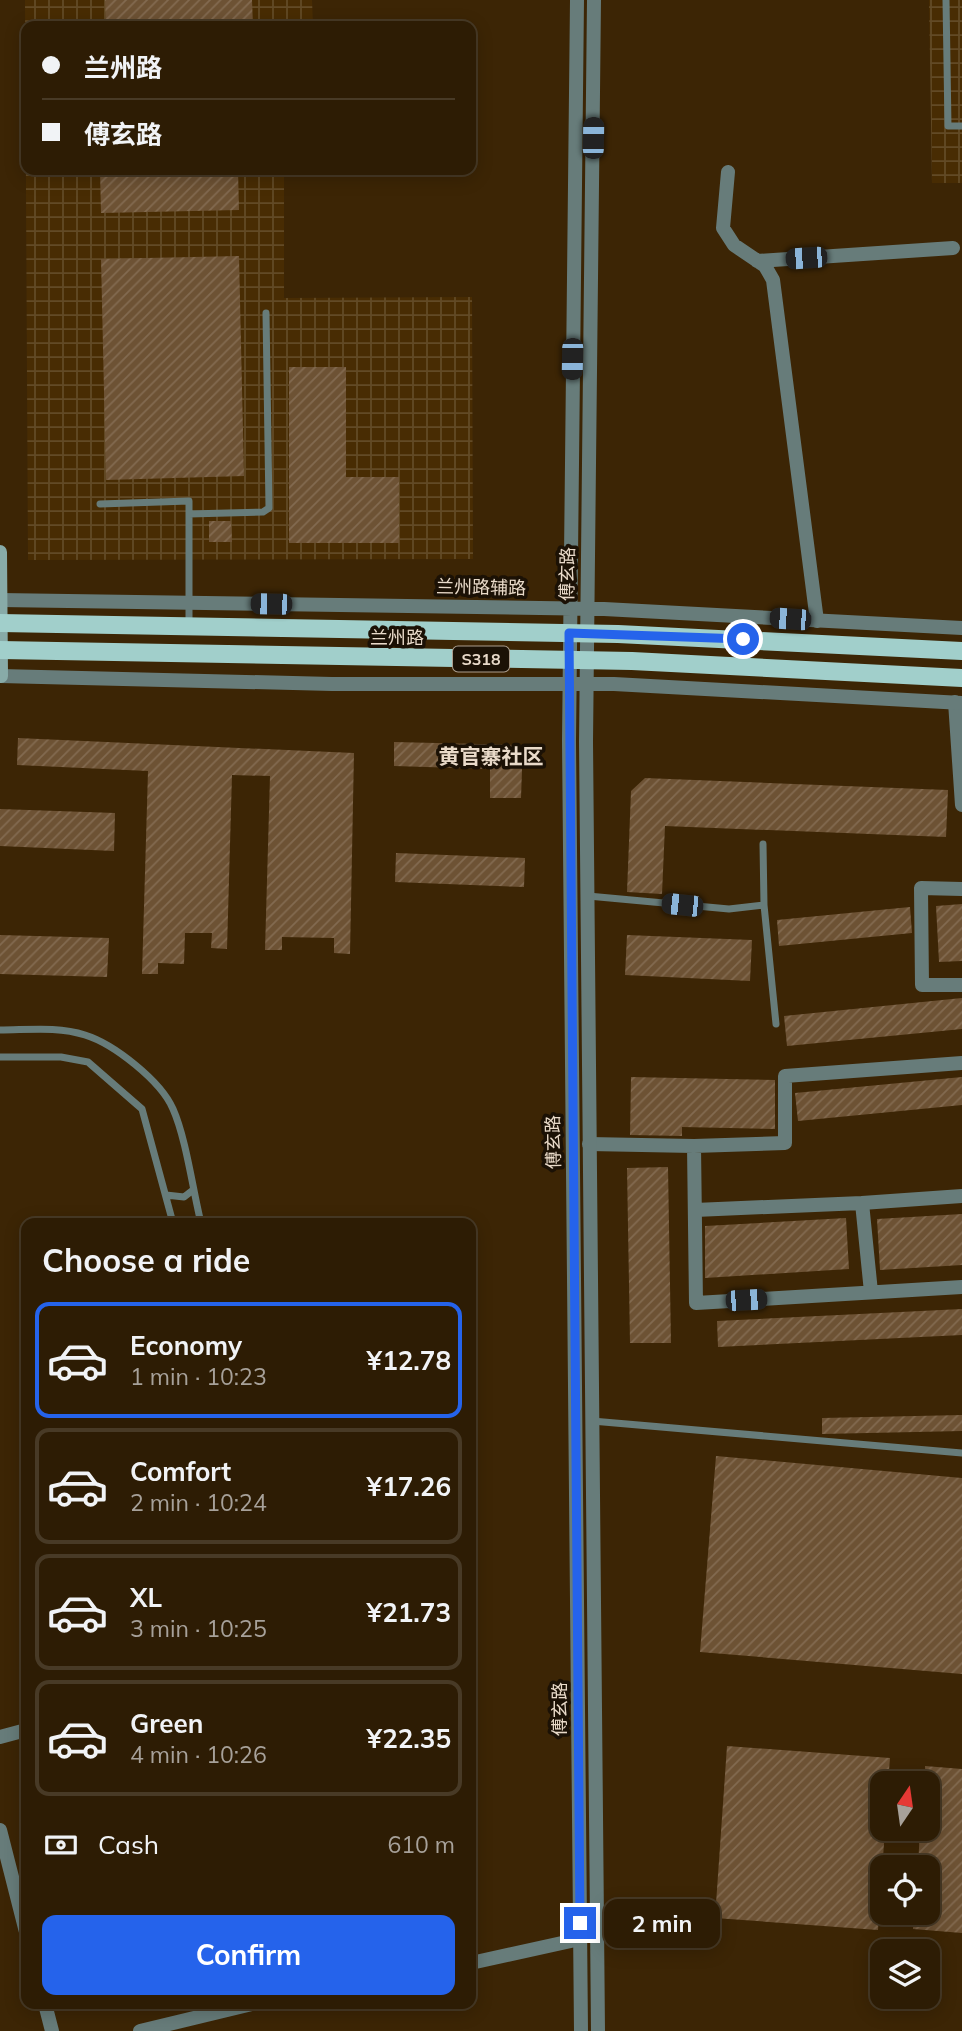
<!DOCTYPE html>
<html lang="en">
<head>
<meta charset="utf-8">
<style>
	body { margin:0; font-family:Mulish,"Noto Sans SC",sans-serif; background:#392913; color:#f1f3f6; height:100vh; display:flex; flex-direction:column; font-size:26px; white-space:nowrap }
	* { box-sizing:border-box; margin:0 }
	p { font-size:23px; color:#a7a19a }
	.icon { flex:none; width:38px; height:38px; fill:none; stroke:currentColor; stroke-width:2; stroke-linecap:round; stroke-linejoin:round }
	.map { position:relative; flex:1; overflow:hidden }
	.panel { position:absolute; left:21px; top:1218px; width:455px; height:791px; display:flex; flex-direction:column; background:#2d1c04; border-radius:14px; box-shadow:0 4px 18px #0003,0 0 0 2px #483a26 }
	.panel>* { flex:none }
	.top-card { position:absolute; left:21px; top:21px; width:455px; height:154px; border-radius:14px; box-shadow:0 4px 18px #0003,0 0 0 2px #483a26; display:grid; align-content:center; height:154px; padding:0 21px; background:#2d1c04 }
	.needle { width:46px; rotate:13deg }
	.controls { position:absolute; left:870px; top:1771px; display:grid; gap:14px }
	.controls a { display:grid; place-items:center; width:70px; height:70px; border-radius:14px; background:#2d1c04; box-shadow:0 4px 18px #0003,0 0 0 2px #483a26; font-size:35px }
	.end { position:absolute; width:32px; height:32px; margin:-16px; border:9px solid #2563eb; background:#fff; box-shadow:0 0 0 4px #fff }
	.from { border-radius:50% }
	.bubble { position:absolute; height:49px; border-radius:14px; background:#2d1c04; box-shadow:0 4px 18px #0003,0 0 0 2px #483a26; font-size:23px; font-weight:700; line-height:49px; text-align:center }
	.car { position:absolute; width:21px; height:42px; margin:-21px -10px; border-radius:9px; box-shadow:0 0 5px 2px #0007; background:linear-gradient(#222 24%,#8ab4d8 0 40%,#222 0 76%,#8ab4d8 0 86%,#222 0) }
	.top-card b { display:flex; align-items:center; gap:24px; height:66px; font-size:26px }
	.top-card b+b { border-top:2px solid #483a26 }
	.top-card i { width:18px; height:18px; background:#f1f3f6 }
	ul { padding:0; list-style:none }
	li { display:flex; align-items:center; gap:21px; height:116px; margin:0 14px 10px; padding:0 7px; border:4px solid #483a26; border-radius:14px }
	li div { flex:1 }
	li b { display:block; font-size:26px }
	li em { font-style:normal; font-weight:700 }
	li.active { border-color:#2563eb }
	li>.icon { width:63px; height:63px; stroke-width:1.5 }
	h2 { padding:0 21px; font-size:32px; line-height:84px }
	.pay { display:flex; align-items:center; gap:18px; height:77px; padding:0 21px; font-size:26px }
	.pay p { margin-inline-start:auto }
	.primary-button { display:flex; gap:14px; margin-top:auto; padding:14px 21px }
	.primary-button a { flex:1; height:80px; border-radius:14px; background:#2563eb; color:#fff; font-size:28px; font-weight:700; line-height:80px; text-align:center }
	.map>svg:first-child { display:block }
</style>
</head>
<body>
<div class="map">
<svg width="962" height="2031" viewBox="0 0 962 2031">
	<defs>
		<pattern id="industrial-grid" width="8" height="8" patternUnits="userSpaceOnUse" patternTransform="scale(1.75)"><rect width="8" height="8" fill="#482c03"/><path d="M0 4h8M4 0v8" fill="none" stroke="#624a26"/></pattern>
		<pattern id="building-hatch" width="6" height="6" patternUnits="userSpaceOnUse" patternTransform="scale(1.75)"><rect width="6" height="6" fill="#6d5234"/><path d="M-1 1l2-2M0 6l6-6M5 7l2-2" fill="none" stroke="#826a50"/></pattern>
	</defs>
	<rect width="100%" height="100%" fill="#3c2505"/>
	<path fill="url(#industrial-grid)" d="M 25,0 L 312,0 L 313,26 L 26,26 L 26,170 L 284,170 L 284,298 L 472,297 L 473,559 L 28,560 Z
		M 929,0 L 962,0 L 962,183 L 932,183 Z"/>
	<path fill="url(#building-hatch)" d="M 105,0 L 252,0 L 253,26 L 106,26 Z
		M 100,170 L 238,170 L 239,210 L 101,213 Z
		M 239,256 L 244,476 L 106,480 L 101,259 Z
		M 289,367 L 346,367 L 346,477 L 399,477 L 399,543 L 289,543 Z
		M 209,521 L 231,521 L 232,542 L 209,542 Z
		M 18,738 L 354,753 L 350,954 L 334,953 L 334,938 L 282,937 L 282,950 L 265,950 L 270,776 L 232,775 L 227,949 L 211,948 L 212,933 L 185,933 L 184,964 L 158,963 L 158,974 L 142,974 L 148,771 L 17,765 Z
		M 394,742 L 517,745 L 522,770 L 521,798 L 490,798 L 490,769 L 394,766 Z
		M 645,778 L 948,790 L 946,837 L 665,826 L 662,894 L 627,892 L 631,791 Z
		M 0,809 L 115,813 L 114,851 L 0,846 Z
		M 396,853 L 525,858 L 524,887 L 395,882 Z
		M 962,904 L 962,961 L 939,962 L 936,906 Z
		M 910,907 L 912,933 L 779,946 L 777,920 Z
		M 0,935 L 109,938 L 107,977 L 0,974 Z
		M 627,935 L 752,940 L 750,981 L 625,975 Z
		M 962,998 L 962,1029 L 787,1046 L 784,1016 Z
		M 631,1077 L 775,1080 L 775,1129 L 682,1127 L 682,1136 L 630,1135 Z
		M 962,1077 L 962,1105 L 798,1121 L 795,1093 Z
		M 668,1167 L 671,1343 L 630,1343 L 627,1168 Z
		M 962,1214 L 962,1265 L 880,1270 L 877,1219 Z
		M 846,1218 L 849,1269 L 705,1278 L 705,1226 Z
		M 962,1309 L 962,1335 L 718,1347 L 717,1321 Z
		M 962,1415 L 962,1431 L 822,1434 L 822,1418 Z
		M 716,1456 L 962,1478 L 962,1674 L 700,1652 Z
		M 727,1746 L 890,1758 L 888,1783 L 882,1783 L 882,1829 L 885,1829 L 878,1930 L 715,1918 Z
		M 925,1766 L 962,1769 L 962,1933 L 913,1929 L 914,1913 L 928,1913 L 928,1867 L 918,1867 L 920,1829 L 928,1829 Z"/>
	<g fill="none" stroke-linecap="round" stroke-linejoin="round">
		<path stroke="#677c7a" stroke-width="7" d="M 946,0 L 948,126 L 962,126
			M 100,504 L 189,501 L 189,626
			M 189,514 L 263,512 L 269,508 L 266,313
			M 763,844 L 764,905 L 776,1024
			M 588,896 L 729,909 L 764,905
			M 0,1030 C 27,1030 58,1026 85,1035 C 114,1044 161,1081 173,1109 C 186,1138 193,1191 201,1223
			M 0,1057 L 61,1057 L 88,1062 L 142,1109 L 173,1223
			M 166,1195 L 184,1197 L 193,1190
			M 592,1421 L 962,1453"/>
		<path stroke="#677c7a" stroke-width="14" d="M 728,172 L 723,228 L 734,245 L 765,266 L 773,280 L 817,621
			M 757,261 L 953,248
			M 955,702 L 962,805
			M 962,889 L 921,888 L 922,985 L 962,985
			M 589,1144 L 694,1146 L 785,1143 L 785,1076 L 962,1063
			M 694,1146 L 696,1303 L 962,1287
			M 862,1203 L 962,1196
			M 695,1210 L 862,1203 L 871,1292
			M 0,1737 L 26,1730
			M 0,1830 L 26,1932
			M 471,1963 L 580,1939
			M 45,2004 L 52,2031
			M 140,2031 L 252,2004"/>
		<path stroke="#677c7a" stroke-width="14" d="M 577,0 L 569,741 L 581,2031
			M 594,0 L 586,742 L 598,2031
			M 0,600 L 604,609 L 962,628
			M 0,676 L 332,684 L 614,684 L 962,703"/>
		<path stroke="#88aba8" stroke-width="14" d="M 0,552 L 1,676"/>
		<path stroke="#a1cfcb" stroke-width="18" d="M 0,623 L 618,634 L 962,651
			M 0,650 L 632,661 L 962,678"/>
	</g>
	<g fill="none" stroke-linecap="round" stroke-linejoin="round">
		<path stroke="#2563eb" stroke-width="9" d="M 580,1923 L 569,633 L 743,639"/>
	</g>
	<g text-anchor="middle" dominant-baseline="central" stroke-width="7" stroke-linejoin="round" paint-order="stroke">
		<rect fill="#1b1105" stroke="#ab9e8e" stroke-width="2" x="453" y="646.5" width="56" height="25" rx="5"/>
		<g font-size="16" font-weight="bold" fill="#e9dac9">
			<text x="481" y="659">S318</text>
		</g>
		<g font-size="18" fill="#e9dac9" stroke="#1b1105">
			<text transform="translate(567 574) rotate(-89)">傅玄路</text>
			<text transform="translate(481 587) rotate(1)">兰州路辅路</text>
			<text x="397" y="637">兰州路</text>
			<text transform="translate(553 1142) rotate(-91)">傅玄路</text>
			<text transform="translate(559 1709) rotate(-90)">傅玄路</text>
		</g>
		<g font-size="21" font-weight="bold" fill="#e9dac9" stroke="#1b1105">
			<text x="491" y="756">黄官寨社区</text>
		</g>
	</g>
</svg>
<div class="controls">
<a><svg class="needle" viewBox="-14 -14 28 28"><path d="M0-13l5 13h-10z" fill="#e53935"/><path d="M0 13l5-13h-10z" fill="#a7a19a"/></svg></a>
<a><svg class="icon" aria-label="locate" viewBox="0 0 24 24"><circle cx="12" cy="12" r="6"/><path d="M12 2v4M12 18v4M2 12h4M18 12h4"/></svg></a>
<a><svg class="icon" aria-label="layers" viewBox="0 0 24 24"><path d="M12 4l9 5-9 5-9-5zM3 14l9 5 9-5"/></svg></a>
</div>
<i class="end from" style="left:743px;top:639px"></i>
<i class="end" style="left:580px;top:1923px"></i>
<div class="bubble" style="left:604px;top:1899px;width:116px">2 min</div>
<i class="car" style="left:593px;top:138px;rotate:1deg"></i>
<i class="car" style="left:806px;top:258px;rotate:266deg"></i>
<i class="car" style="left:572px;top:359px;rotate:181deg"></i>
<i class="car" style="left:271px;top:604px;rotate:271deg"></i>
<i class="car" style="left:790px;top:619px;rotate:274deg"></i>
<i class="car" style="left:682px;top:905px;rotate:276deg"></i>
<i class="car" style="left:746px;top:1300px;rotate:87deg"></i>
<div class="top-card">
<b><i class="from"></i>兰州路</b>
<b><i></i>傅玄路</b>
</div>
<section class="panel">
<h2>Choose a ride</h2>
<ul>
<li class="active"><svg class="icon" aria-label="car" viewBox="0 0 24 24"><path d="M5 17H2v-5l4-1 3-4h7l3 4 3 1v5h-3M9 17h6M6 11h13"/><circle cx="7" cy="17" r="2"/><circle cx="17" cy="17" r="2"/></svg><div><b>Economy</b><p>1 min · 10:23</p></div><em>¥12.78</em></li>
<li><svg class="icon" aria-label="car" viewBox="0 0 24 24"><path d="M5 17H2v-5l4-1 3-4h7l3 4 3 1v5h-3M9 17h6M6 11h13"/><circle cx="7" cy="17" r="2"/><circle cx="17" cy="17" r="2"/></svg><div><b>Comfort</b><p>2 min · 10:24</p></div><em>¥17.26</em></li>
<li><svg class="icon" aria-label="car" viewBox="0 0 24 24"><path d="M5 17H2v-5l4-1 3-4h7l3 4 3 1v5h-3M9 17h6M6 11h13"/><circle cx="7" cy="17" r="2"/><circle cx="17" cy="17" r="2"/></svg><div><b>XL</b><p>3 min · 10:25</p></div><em>¥21.73</em></li>
<li><svg class="icon" aria-label="car" viewBox="0 0 24 24"><path d="M5 17H2v-5l4-1 3-4h7l3 4 3 1v5h-3M9 17h6M6 11h13"/><circle cx="7" cy="17" r="2"/><circle cx="17" cy="17" r="2"/></svg><div><b>Green</b><p>4 min · 10:26</p></div><em>¥22.35</em></li>
</ul>
<div class="pay"><svg class="icon" aria-label="cash" viewBox="0 0 24 24"><path d="M3 7h18v10H3z"/><circle cx="12" cy="12" r="2"/></svg>Cash<p>610 m</p></div>
<div class="primary-button"><a>Confirm</a></div>
</section>
</div>
</body>
</html>
